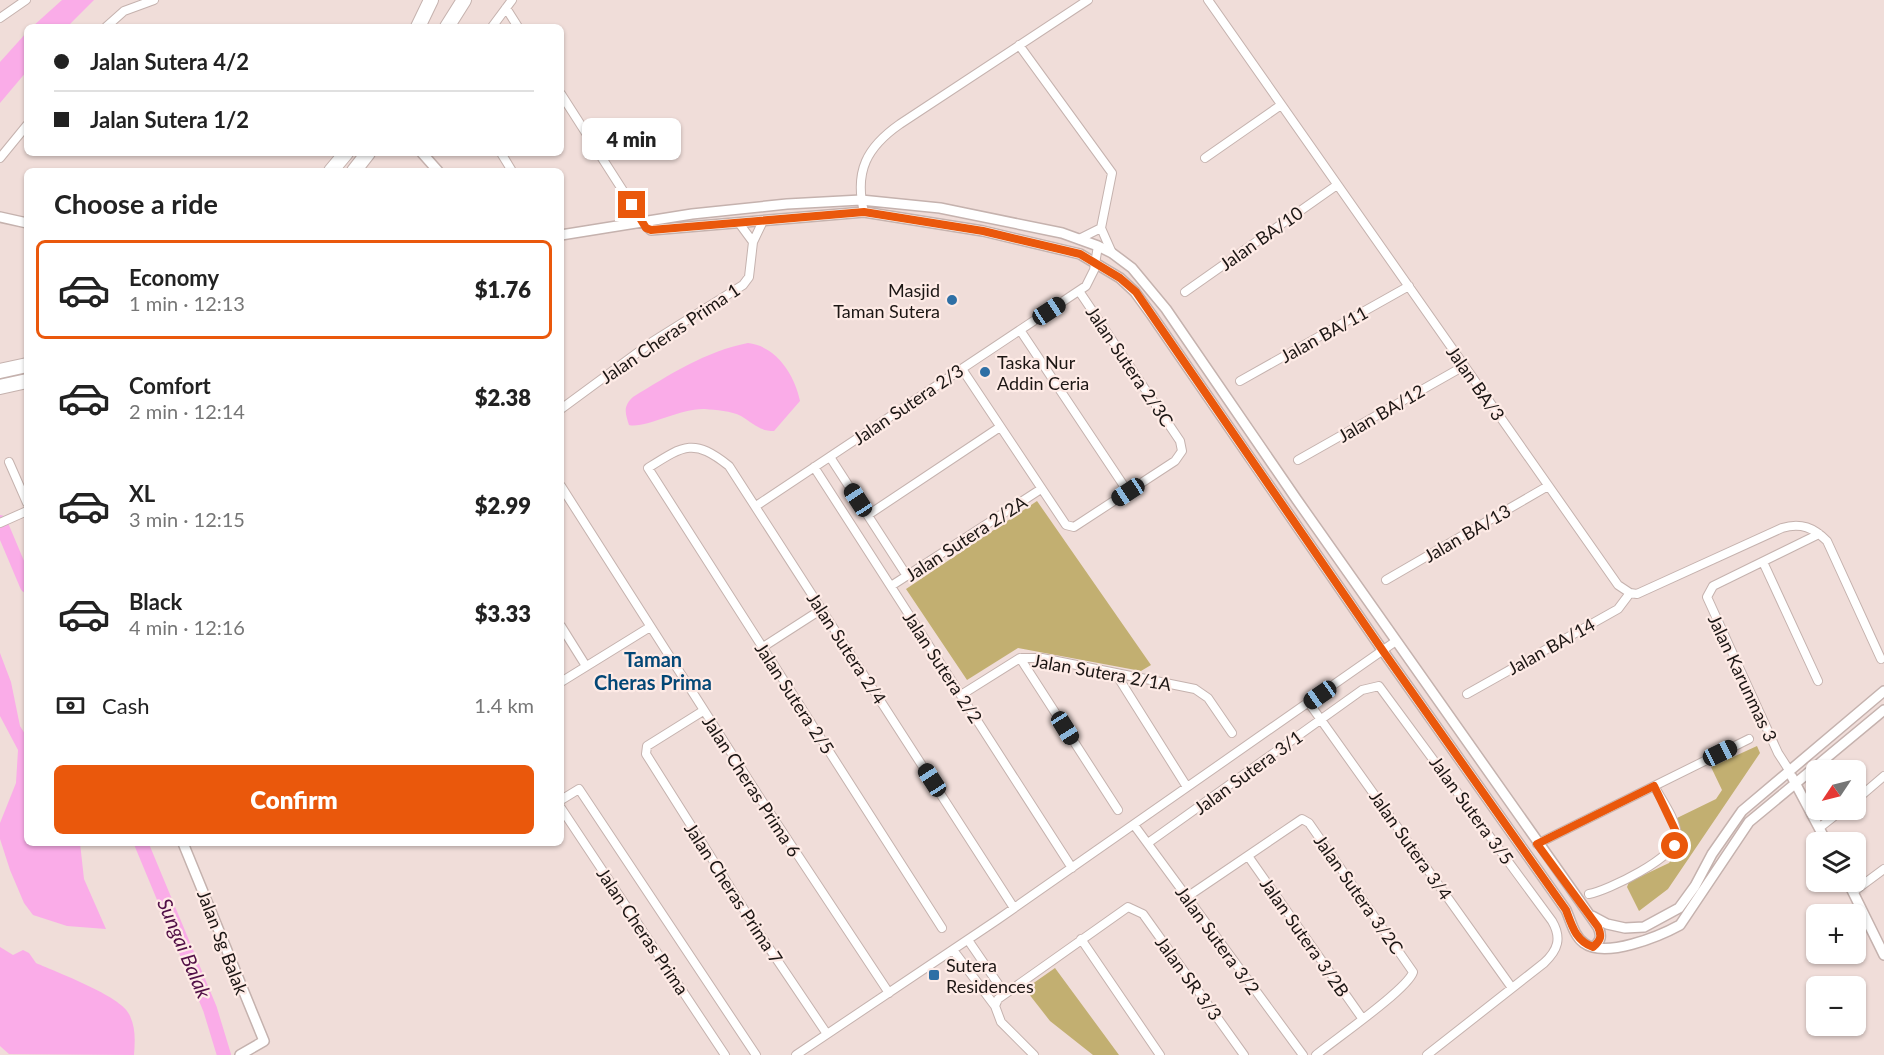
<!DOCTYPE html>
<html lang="en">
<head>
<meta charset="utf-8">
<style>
	body { margin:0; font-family:Lato,sans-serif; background:#f2f2f2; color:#222; height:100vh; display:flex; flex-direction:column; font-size:22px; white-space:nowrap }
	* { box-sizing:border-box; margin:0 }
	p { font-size:20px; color:#767676 }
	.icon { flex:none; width:33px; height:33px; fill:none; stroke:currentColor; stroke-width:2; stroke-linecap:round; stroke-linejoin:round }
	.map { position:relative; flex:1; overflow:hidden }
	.drawer { position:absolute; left:24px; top:168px; width:540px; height:678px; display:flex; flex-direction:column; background:#fff; border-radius:9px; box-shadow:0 2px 4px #0004 }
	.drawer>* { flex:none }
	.banner { position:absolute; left:24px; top:24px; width:540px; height:132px; border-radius:9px; box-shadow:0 2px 4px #0004; display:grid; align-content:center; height:132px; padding:0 30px; background:#fff }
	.needle { width:39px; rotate:235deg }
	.tools { position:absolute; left:1806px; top:760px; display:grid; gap:12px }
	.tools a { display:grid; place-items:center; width:60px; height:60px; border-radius:9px; background:#fff; box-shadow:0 2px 4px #0004; font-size:30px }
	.end { position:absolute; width:27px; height:27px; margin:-14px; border:8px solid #ea580c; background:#fff; box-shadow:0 0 0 3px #fff }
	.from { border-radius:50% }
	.bubble { position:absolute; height:42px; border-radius:9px; background:#fff; box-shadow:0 2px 4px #0004; font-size:20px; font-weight:800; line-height:42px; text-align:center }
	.car { position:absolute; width:18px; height:36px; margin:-18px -9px; border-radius:8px; box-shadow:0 0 4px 2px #0007; background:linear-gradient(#222 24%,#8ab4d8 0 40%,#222 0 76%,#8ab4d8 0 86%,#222 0) }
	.banner b { display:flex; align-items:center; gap:21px; height:57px; font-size:22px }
	.banner b+b { border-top:2px solid #e0e0e0 }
	.banner i { width:15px; height:15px; background:#222 }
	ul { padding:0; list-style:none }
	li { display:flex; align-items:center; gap:18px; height:99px; margin:0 12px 9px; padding:0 18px; border:3px solid transparent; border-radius:9px }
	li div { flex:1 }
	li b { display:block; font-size:22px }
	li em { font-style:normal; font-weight:800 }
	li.active { border-color:#ea580c }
	li>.icon { width:54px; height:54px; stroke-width:1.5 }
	h2 { padding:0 30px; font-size:27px; line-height:72px }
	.pay { display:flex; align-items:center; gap:15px; height:66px; padding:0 30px; font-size:22px }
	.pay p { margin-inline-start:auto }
	.cta { display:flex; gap:12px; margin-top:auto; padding:12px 30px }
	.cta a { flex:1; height:69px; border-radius:9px; background:#ea580c; color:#fff; font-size:24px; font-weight:800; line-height:69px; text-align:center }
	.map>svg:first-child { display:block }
</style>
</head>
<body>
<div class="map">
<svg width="1884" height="1055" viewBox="0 0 1884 1055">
	<rect width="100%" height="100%" fill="#f0ddd9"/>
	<path fill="#c2af71" d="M 1037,501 L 1151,665 L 1141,671 L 1018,648 L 967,680 L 906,589 Z
		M 1757,746 L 1760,753 L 1668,889 L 1639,911 L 1627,887 L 1629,882 L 1669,863 L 1684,841 L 1677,818 L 1716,799 L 1722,790 L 1711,767 Z
		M 1055,968 L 1119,1055 L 1093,1055 L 1050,1021 L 1025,989 Z"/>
	<path fill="#faace8" d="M 62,0 L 94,0 L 67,27 L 32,27 Z
		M 27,32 L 27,71 L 0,103 L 0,62 Z
		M 748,343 C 776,346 795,375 800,401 L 774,431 C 759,431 753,423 741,416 C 732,411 715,410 705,409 C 680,408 645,429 629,425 C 625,413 623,406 633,397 C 669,375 706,351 748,343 Z
		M 0,653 L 11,682 L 20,726 L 27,737 L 27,843 L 80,843 L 84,879 L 106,929 L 67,926 L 33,915 L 24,903 L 10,870 L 0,839 L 0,823 L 16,783 L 18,750 L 0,716 Z
		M 0,947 L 13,955 L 23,950 L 29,953 L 36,963 C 56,972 121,996 129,1014 C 136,1027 135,1041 134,1055 L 9,1054 L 0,1046 Z"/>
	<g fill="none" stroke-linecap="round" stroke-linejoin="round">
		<path stroke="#faace8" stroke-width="14" d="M 0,522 L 27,586
			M 141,843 L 210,1009 L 224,1055"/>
		<defs>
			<path id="minor" d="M 1208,0 L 1618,585 L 1630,593 L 1637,594 L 1782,528 C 1801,522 1814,528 1827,541 L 1881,659
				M 506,8 L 518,27
				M 0,18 L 26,0
				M 106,27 L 124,11 L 154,0
				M 492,27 L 512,0
				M 1019,45 L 1112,173 L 1101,228
				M 561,94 L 643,222
				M 501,153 L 512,171
				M 0,158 L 27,125
				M 1205,158 L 1281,105
				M 864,212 C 854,171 867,147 900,124 L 1088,0
				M 739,223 L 753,242
				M 1101,228 L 1112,253
				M 1079,239 L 1101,228
				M 1185,292 L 1337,185
				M 1020,330 L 1128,492
				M 962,369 L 1066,525 L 1074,527 L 1175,461 L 1182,451 L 1180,441 L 1079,291
				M 1240,381 L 1409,286
				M 561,409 L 652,342 L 743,285 L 749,277 L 753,242 L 763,221
				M 830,457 L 907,576
				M 1298,460 L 1464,366
				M 9,462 L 27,503
				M 814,467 L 1072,868
				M 561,486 L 760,798 L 889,993
				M 756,506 L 1086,286 L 1094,270 L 1098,246
				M 868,515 L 1000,427
				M 0,523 L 27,511
				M 1763,562 L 1818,681
				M 1386,580 L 1548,486
				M 891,586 L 1041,489
				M 561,626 L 586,666
				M 763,647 L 822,609
				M 1020,658 L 1118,810
				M 1116,674 L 1187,787
				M 561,682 L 650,627
				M 1467,694 L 1618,609 L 1630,593
				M 961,695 L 1020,658 L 1042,658 L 1195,689 L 1208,698 L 1232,733
				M 1309,703 L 1512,988
				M 703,711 L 647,746 L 646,754 L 757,930 L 827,1034
				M 1789,770 L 1778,753 L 1707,597 L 1713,586 L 1819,534
				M 561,800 L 579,789 L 756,1055
				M 1856,800 L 1884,776
				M 561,808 L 725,1055
				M 1134,825 L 1303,1055
				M 1819,828 L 1842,810
				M 1148,843 L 1362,690 L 1379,686 L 1552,921 C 1562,938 1558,950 1544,963 L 1427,1055
				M 1537,844 L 1749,739
				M 1248,856 L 1362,1018
				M 1853,892 L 1884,869
				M 1589,894 C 1607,891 1677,857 1677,837 C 1677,821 1662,800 1654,786
				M 1187,897 L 1302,819 L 1309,823 L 1413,972 C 1408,989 1334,1040 1316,1055
				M 942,928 L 648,468 C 684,445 694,438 729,466 L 1014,908
				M 1081,939 L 1160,1055
				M 968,940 L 1005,994
				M 953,950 L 995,1006
				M 796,1055 L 997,920 L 1396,641
				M 1034,1055 L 1001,1022 L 995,1006 L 998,999 L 1128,907 L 1143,914 L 1244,1055"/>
			<path id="tertiary" d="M 422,153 L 438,171
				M 0,217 L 27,223
				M 643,222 L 651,230 L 864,212 L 983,231 L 1080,254 L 1120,278 L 1135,292 L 1151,314 L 1383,651 L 1566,910 C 1571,921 1574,936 1584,943 C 1605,959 1660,936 1680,925 L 1749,822 L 1884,710
				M 561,235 L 692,214 L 787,204 L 861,200 L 940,208 L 1062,233 L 1098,246 L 1112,253 L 1132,268 L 1166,309 L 1297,500 L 1598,927 C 1602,936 1601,940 1594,947
				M 1792,777 L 1827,843
				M 183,843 L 264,1041 L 240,1055
				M 1848,882 L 1884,955
				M 1592,916 L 1607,924 L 1625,928 L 1644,927 L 1679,908 L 1695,886 L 1712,854 L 1742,811 L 1884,691"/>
			<path id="motorway" d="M 418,27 L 431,0
				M 447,27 L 464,0
				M 331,171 L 346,153
				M 354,171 L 368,153
				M 0,371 L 27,365
				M 0,387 L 27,381"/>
		</defs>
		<use href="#minor" stroke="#c5b2ae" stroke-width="10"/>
		<use href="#tertiary" stroke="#c5b2ae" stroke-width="12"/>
		<use href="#motorway" stroke="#c5b2ae" stroke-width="16"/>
		<use href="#minor" stroke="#fff" stroke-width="8"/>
		<use href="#tertiary" stroke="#fff" stroke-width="9"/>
		<use href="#motorway" stroke="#fff" stroke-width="14"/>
	</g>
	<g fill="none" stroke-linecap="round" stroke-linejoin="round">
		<path stroke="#ea580c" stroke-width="8" d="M 632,205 L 646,228 L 651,230 L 864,212 L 983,231 L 1080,254 L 1120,278 L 1136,292 L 1383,651 L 1566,910 C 1572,926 1576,941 1593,947 C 1601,940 1602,936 1598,927 L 1537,844 L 1654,786 L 1677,834 L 1675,846"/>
	</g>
	<g fill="#2e6fa5" stroke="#feebe6" stroke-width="2">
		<circle cx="952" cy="300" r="6"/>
		<circle cx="985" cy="372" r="6"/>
		<rect x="928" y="969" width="12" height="12" rx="3"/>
	</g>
	<g text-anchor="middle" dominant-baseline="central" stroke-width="4.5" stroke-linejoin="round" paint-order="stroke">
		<g font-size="18" fill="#1c1614" stroke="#feebe6">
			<text transform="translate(1261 238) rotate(-35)">Jalan BA/10</text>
			<text transform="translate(670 333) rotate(-34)">Jalan Cheras Prima 1</text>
			<text transform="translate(1324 334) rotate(-29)">Jalan BA/11</text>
			<text transform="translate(1130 366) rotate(56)">Jalan Sutera 2/3C</text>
			<text transform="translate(1476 383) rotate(55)">Jalan BA/3</text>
			<text transform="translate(908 404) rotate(-34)">Jalan Sutera 2/3</text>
			<text transform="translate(1381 413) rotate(-30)">Jalan BA/12</text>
			<text transform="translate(1467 533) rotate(-30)">Jalan BA/13</text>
			<text transform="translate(966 538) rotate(-33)">Jalan Sutera 2/2A</text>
			<text transform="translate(1551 646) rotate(-29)">Jalan BA/14</text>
			<text transform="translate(847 648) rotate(57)">Jalan Sutera 2/4</text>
			<text transform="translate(943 667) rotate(57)">Jalan Sutera 2/2</text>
			<text transform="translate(1102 672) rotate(10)">Jalan Sutera 2/1A</text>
			<text transform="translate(1743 678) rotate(65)">Jalan Karunmas 3</text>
			<text transform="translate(795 698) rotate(57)">Jalan Sutera 2/5</text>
			<text transform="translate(1248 772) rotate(-36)">Jalan Sutera 3/1</text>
			<text transform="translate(752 786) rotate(57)">Jalan Cheras Prima 6</text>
			<text transform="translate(1472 810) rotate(54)">Jalan Sutera 3/5</text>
			<text transform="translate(1411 845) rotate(55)">Jalan Sutera 3/4</text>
			<text transform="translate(734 893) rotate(57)">Jalan Cheras Prima 7</text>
			<text transform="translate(1359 894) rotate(55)">Jalan Sutera 3/2C</text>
			<text transform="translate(643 931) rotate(56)">Jalan Cheras Prima</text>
			<text transform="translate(1305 937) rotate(55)">Jalan Sutera 3/2B</text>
			<text transform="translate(1218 940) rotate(54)">Jalan Sutera 3/2</text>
			<text transform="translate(223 942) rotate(69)">Jalan Sg Balak</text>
			<text transform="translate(1189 978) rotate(54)">Jalan SR 3/3</text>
		</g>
		<g font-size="18" fill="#1c1614" stroke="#feebe6" text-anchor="start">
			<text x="940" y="290" text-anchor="end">Masjid<tspan x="940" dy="21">Taman Sutera</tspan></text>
			<text x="997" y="362">Taska Nur<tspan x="997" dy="21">Addin Ceria</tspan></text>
			<text x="946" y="965">Sutera<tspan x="946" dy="21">Residences</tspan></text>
		</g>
		<g font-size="20" font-weight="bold" fill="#034776" stroke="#feebe6">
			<text x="653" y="659">Taman<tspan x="653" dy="23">Cheras Prima</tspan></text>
		</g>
		<g font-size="20" font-style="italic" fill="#510e46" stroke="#feebe6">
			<text transform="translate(185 948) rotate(67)">Sungai Balak</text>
		</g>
	</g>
</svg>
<div class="tools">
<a><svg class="needle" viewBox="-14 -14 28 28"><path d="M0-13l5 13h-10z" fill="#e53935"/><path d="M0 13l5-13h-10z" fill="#767676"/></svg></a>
<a><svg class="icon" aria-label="layers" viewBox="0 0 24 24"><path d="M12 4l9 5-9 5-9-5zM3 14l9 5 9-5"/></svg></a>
<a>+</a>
<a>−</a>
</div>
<i class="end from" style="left:1675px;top:846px"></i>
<i class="end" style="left:632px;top:205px"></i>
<div class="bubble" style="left:582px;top:118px;width:99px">4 min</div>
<i class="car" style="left:1049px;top:311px;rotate:57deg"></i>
<i class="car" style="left:1128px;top:492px;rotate:237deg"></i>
<i class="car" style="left:858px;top:500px;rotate:327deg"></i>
<i class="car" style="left:1320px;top:695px;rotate:235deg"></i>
<i class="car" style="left:1065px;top:728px;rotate:148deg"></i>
<i class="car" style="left:1720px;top:753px;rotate:64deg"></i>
<i class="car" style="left:932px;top:780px;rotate:327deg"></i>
<div class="banner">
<b><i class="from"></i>Jalan Sutera 4/2</b>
<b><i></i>Jalan Sutera 1/2</b>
</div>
<section class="drawer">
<h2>Choose a ride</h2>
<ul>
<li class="active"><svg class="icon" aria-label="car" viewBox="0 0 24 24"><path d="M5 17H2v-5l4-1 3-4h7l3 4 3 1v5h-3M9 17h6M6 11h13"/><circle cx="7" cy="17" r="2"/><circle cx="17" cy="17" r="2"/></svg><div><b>Economy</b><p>1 min · 12:13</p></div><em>$1.76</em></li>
<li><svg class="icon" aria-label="car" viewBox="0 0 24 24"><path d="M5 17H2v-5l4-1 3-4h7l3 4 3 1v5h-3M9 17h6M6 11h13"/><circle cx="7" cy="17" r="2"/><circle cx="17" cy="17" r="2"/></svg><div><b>Comfort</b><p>2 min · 12:14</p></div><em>$2.38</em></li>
<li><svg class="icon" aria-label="car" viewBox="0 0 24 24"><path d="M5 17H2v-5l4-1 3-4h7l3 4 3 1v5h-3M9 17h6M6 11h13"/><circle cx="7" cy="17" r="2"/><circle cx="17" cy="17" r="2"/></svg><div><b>XL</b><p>3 min · 12:15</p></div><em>$2.99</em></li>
<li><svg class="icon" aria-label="car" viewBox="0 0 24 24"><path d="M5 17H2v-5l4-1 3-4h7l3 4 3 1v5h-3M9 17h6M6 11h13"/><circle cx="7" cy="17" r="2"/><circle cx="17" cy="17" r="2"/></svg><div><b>Black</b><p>4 min · 12:16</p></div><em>$3.33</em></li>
</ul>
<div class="pay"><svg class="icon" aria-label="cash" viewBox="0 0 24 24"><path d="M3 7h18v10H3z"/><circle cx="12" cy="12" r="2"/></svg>Cash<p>1.4 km</p></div>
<div class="cta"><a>Confirm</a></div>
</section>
</div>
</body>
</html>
